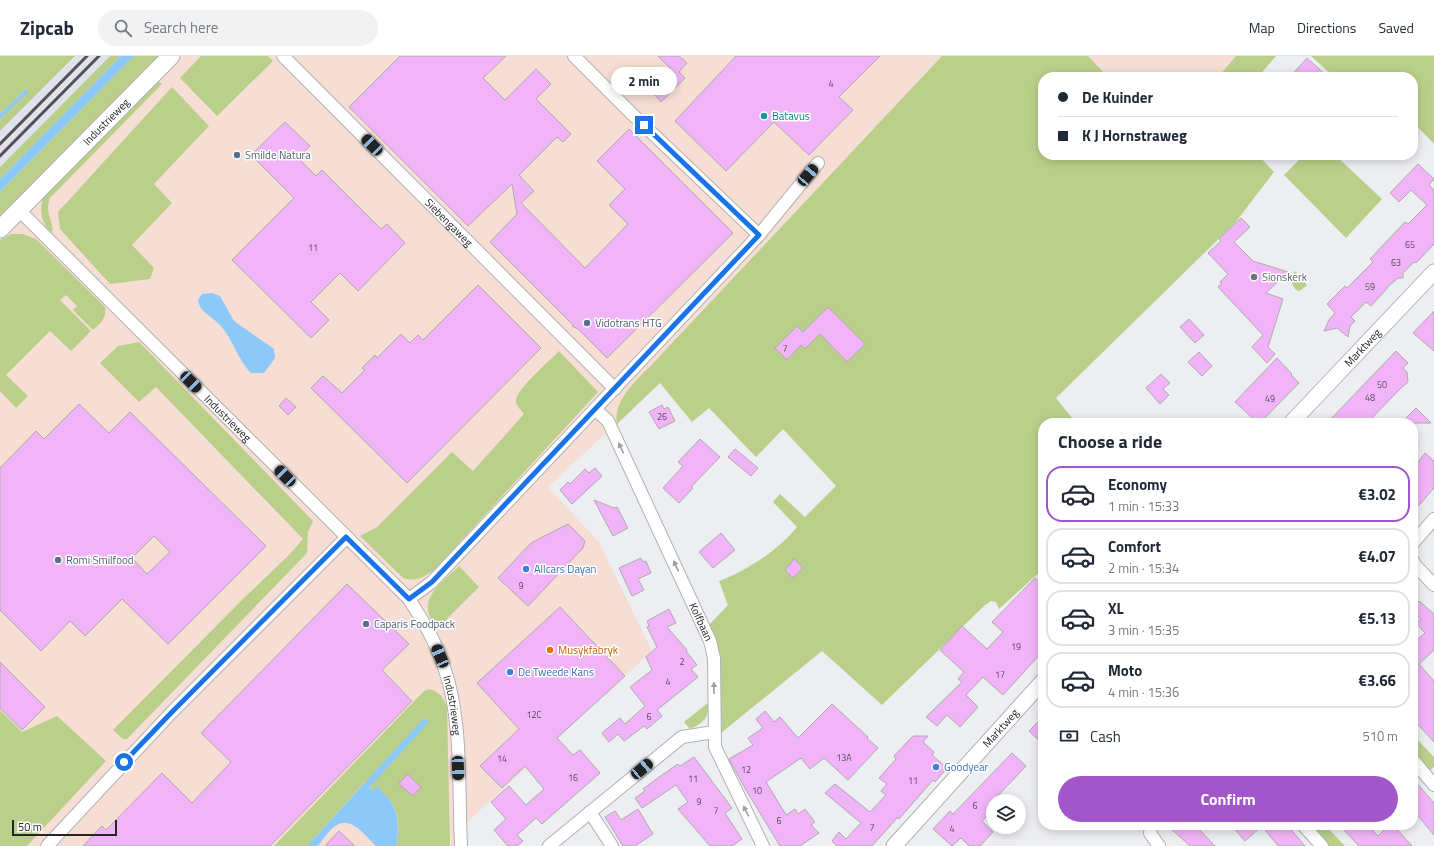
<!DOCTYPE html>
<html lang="en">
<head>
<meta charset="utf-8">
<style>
	body { margin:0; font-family:"Titillium Web",sans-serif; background:#f2f2f3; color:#1f2937; height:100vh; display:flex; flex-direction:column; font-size:15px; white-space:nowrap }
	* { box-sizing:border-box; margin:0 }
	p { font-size:13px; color:#747a83 }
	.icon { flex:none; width:22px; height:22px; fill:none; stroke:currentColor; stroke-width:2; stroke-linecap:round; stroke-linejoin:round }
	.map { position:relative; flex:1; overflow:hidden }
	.sheet { position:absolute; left:1038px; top:362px; width:380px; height:412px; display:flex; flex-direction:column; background:#fff; border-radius:16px; box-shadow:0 2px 10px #0003 }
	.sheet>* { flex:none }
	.guide { position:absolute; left:1038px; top:16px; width:380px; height:88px; border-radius:16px; box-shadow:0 2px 10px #0003; display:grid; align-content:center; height:88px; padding:0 20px; background:#fff }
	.controls { position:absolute; left:986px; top:738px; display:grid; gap:8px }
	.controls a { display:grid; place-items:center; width:40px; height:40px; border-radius:50%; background:#fff; box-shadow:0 2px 10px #0003; font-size:20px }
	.scale { position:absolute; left:12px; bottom:10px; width:105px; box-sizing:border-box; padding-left:4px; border:2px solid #252526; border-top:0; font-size:11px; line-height:14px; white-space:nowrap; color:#252526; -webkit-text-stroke:3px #fff; paint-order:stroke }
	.end { position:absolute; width:18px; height:18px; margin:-9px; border:5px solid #1a73e8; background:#fff; box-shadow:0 0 0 2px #fff }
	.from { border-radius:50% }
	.bubble { position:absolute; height:28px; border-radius:14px; background:#fff; box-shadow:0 2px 10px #0003; font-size:13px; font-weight:700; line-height:28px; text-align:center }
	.car { position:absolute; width:12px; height:24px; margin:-12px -6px; border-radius:5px; box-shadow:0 0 3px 1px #0007; background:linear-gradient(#222 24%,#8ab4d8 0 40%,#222 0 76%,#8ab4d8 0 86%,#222 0) }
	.guide b { display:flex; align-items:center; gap:14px; height:38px; font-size:15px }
	.guide b+b { border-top:1px solid #e0e1e3 }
	.guide i { width:10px; height:10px; background:#1f2937 }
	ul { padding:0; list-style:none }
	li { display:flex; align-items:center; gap:12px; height:56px; margin:0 8px 6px; padding:0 12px; border:2px solid #e0e1e3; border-radius:16px }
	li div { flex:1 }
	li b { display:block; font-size:15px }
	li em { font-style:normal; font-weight:700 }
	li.current { border-color:#a156c9 }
	li>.icon { width:36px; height:36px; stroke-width:1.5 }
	h2 { padding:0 20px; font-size:18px; line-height:48px }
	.pay { display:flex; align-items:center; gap:10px; height:44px; padding:0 20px; font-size:15px }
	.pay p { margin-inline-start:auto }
	.cta { display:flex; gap:8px; margin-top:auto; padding:8px 20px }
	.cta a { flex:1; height:46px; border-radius:24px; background:#a156c9; color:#fff; font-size:16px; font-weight:700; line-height:46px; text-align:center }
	header { display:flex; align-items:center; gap:24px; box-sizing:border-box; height:56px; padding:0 20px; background:#fff; border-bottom:1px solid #e0e1e3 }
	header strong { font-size:19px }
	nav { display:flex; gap:22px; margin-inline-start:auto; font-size:14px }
	.search { width:280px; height:36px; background:#f2f2f3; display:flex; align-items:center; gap:10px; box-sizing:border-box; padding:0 14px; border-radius:22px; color:#747a83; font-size:15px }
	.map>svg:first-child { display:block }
</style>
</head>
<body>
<header>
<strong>Zipcab</strong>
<div class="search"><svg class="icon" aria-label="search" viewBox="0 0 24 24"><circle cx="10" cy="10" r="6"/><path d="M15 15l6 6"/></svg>Search here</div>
<nav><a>Map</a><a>Directions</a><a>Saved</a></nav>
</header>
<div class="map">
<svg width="1434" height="790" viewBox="0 0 1434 790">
	<rect width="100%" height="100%" fill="#edeef1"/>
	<path fill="#f6ded4" d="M 142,0 L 964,0 L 717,274 L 548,431 L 599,486 L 652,595 L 461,772 L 461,790 L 0,790 L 0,143 Z
		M 1076,0 L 1238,0 L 1221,21 L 1097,21 Z"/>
	<path fill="#e1e2ed" d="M 75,0 L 110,0 L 0,111 L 0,75 Z"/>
	<path fill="#bad08a" d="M 0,0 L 75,0 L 0,75 L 0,63 L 28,34 L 26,33 L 0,58 Z
		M 110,0 L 121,0 L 0,123 L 0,111 Z
		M 134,0 L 159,0 L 0,161 L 0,136 Z
		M 201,0 L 268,0 L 273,5 L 217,60 L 180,22 Z
		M 942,0 L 1088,0 L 1108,21 L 1043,21 L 1043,99 L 1258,99 L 1274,116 L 1235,167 L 1056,342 L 1076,367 L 1043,367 L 1043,513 L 999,553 L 996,546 L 991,545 L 984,550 L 882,649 L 822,595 L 721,677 L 708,570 L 728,549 L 719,525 C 748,514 777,495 797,471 L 773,446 L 780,438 L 805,461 L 836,430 L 783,373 L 756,401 L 709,352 L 692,366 L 660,327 L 617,368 C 612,342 642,320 658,302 Z
		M 1236,0 L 1276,0 L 1258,21 L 1218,21 Z
		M 1311,0 L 1434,0 L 1434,88 L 1413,66 L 1413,21 L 1334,21 Z
		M 157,24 L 162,28 L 50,142 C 44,159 55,166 52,177 C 41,167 39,155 43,141 Z
		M 172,31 L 209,70 L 154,128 L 172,147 L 132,189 L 154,212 L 150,223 L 110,228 L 60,173 L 58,156 Z
		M 1304,99 L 1335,99 L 1382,143 L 1346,182 L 1284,119 Z
		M 11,178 L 23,178 L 36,183 L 105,251 C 107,262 101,267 93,274 L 73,254 L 77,250 L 66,239 L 60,244 L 91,275 L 71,295 L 50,275 L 6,319 L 28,340 L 16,352 L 0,335 L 0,184 Z
		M 1295,215 L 1307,229 L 1300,235 L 1296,234 C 1291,227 1289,223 1295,215 Z
		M 139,286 L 313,465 L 308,476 L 307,497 L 127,683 L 123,683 L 113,674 L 244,542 L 290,498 L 303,483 L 156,331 L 139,346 L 100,307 L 118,290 Z
		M 559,295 L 598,336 L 435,513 C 424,521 417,526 403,522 L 360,480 L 377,471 L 452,396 L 473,415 L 524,358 C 521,354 516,350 516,345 C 516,333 550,305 559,295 Z
		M 459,510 L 479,531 L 437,573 C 414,544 439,530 459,510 Z
		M 429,633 C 440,636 443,641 447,651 L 450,790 L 396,790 C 399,778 400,761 393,749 C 389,742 381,736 376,730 L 374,735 L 369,734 L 372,728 L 365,726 L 307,790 L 274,790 L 424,635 Z
		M 709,646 C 709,661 704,667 690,673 L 684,666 Z
		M 0,654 L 22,676 L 57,660 L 106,705 L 27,790 L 0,790 Z
		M 1413,679 L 1434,701 L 1434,711 L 1428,716 L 1413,699 Z
		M 1310,769 L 1325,769 L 1345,790 L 1327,790 Z"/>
	<path fill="#8dc9f8" d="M 121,0 L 134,0 L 0,136 L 0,123 Z
		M 26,33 L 29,35 L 0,63 L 0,58 Z
		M 212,237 L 220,240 L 234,265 L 274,293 L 275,302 L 264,317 L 251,317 C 237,303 233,283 220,269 C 212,260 200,257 198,244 L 202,238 Z
		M 424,662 L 429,666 L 369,732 L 374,735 L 376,729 C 381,735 389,742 393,749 C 399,761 399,778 396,790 L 376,790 C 366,781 352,760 337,769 C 330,772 323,784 318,790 L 307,790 Z"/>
	<path fill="#f2b4f8" stroke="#adaaad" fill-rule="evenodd" d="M 400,0 L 506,0 L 483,22 L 505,44 L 536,13 L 551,28 L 536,43 L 571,78 L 563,86 L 557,81 L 519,119 L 534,135 L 521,147 L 585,212 L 628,168 L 609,149 L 625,133 L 597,105 L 629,73 L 733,177 L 607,302 L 578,273 L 572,270 L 573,269 L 490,186 L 517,158 L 512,128 L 468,170 L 349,51 Z
		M 658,0 L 679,0 L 687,7 L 679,16 L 685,22 L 661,46 L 654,38 L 671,18 L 675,17 Z
		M 736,0 L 880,0 L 839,41 L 853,54 L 809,99 L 774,66 L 726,115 L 675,65 Z
		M 1307,2 L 1328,21 L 1290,21 Z
		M 285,66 L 310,90 L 298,102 L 316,120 L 322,114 L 381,173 L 387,168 L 405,187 L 358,235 L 340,217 L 311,246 L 329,264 L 311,282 L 232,204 L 294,142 L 251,99 Z
		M 1418,108 L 1434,123 L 1429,129 L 1434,134 L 1434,188 L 1416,207 L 1414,206 L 1403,217 L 1403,222 L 1398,222 L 1390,229 L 1371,250 L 1366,246 L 1351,261 L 1355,265 L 1350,270 L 1348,281 L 1337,272 L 1324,275 L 1329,264 L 1335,257 L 1327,248 L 1345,230 L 1347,232 L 1373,206 L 1370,203 L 1405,166 L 1408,168 L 1427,149 L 1411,134 L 1399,146 L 1390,137 Z
		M 1241,162 L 1250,171 L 1234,186 L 1253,205 L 1288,216 L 1266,237 L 1283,243 L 1268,291 L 1275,298 L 1267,307 L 1252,291 L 1263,279 L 1218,231 L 1222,227 L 1220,226 L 1228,218 L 1208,197 L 1221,185 L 1219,183 Z
		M 478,229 L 541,292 L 407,427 L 311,332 L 323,320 L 342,337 L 365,314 L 362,312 L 375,299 L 377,302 L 401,278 L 410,287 L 418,279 L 423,284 Z
		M 828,251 L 865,288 L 847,306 L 820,278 L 805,293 L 801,289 L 787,304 L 775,292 L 797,270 L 803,276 Z
		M 1434,255 L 1434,295 L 1413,277 Z
		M 1189,263 L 1204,279 L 1195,287 L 1180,271 Z
		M 1396,295 L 1408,307 L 1403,312 L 1407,316 L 1408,326 L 1401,332 L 1367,367 L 1327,367 Z
		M 1199,296 L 1212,310 L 1202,320 L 1188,306 Z
		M 1277,302 L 1292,318 L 1291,319 L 1299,327 L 1260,367 L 1258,367 L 1235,346 Z
		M 1161,318 L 1170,327 L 1163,333 L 1169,339 L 1160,348 L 1146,332 Z
		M 286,342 L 296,351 L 288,359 L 279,350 Z
		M 79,348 L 109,377 L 130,356 L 266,490 L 168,588 L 122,543 L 85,580 L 70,565 L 41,595 L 0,554 L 0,412 L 36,375 L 44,383 ZM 154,480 L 170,496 L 147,518 L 132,502 Z
		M 662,349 L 664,353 L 668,351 L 675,365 L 659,373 L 649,356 Z
		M 1416,352 L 1431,367 L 1401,367 Z
		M 700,383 L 720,401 L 691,431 L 693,432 L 679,447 L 663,432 L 683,410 L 678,406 Z
		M 735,393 L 758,412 L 751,420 L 728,401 Z
		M 1425,397 L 1434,405 L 1434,432 L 1413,456 L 1413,413 Z
		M 595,412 L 602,420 L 572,448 L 560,434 L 568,426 L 570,428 L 585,413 L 589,417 Z
		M 594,444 L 614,452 L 617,451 L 628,472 L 613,480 Z
		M 568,468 L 585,485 L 583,492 L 528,550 L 498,522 L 531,487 Z
		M 721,477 L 735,494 L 713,512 L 699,496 Z
		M 641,502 L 643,506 L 646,505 L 651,517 L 638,523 L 644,534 L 632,540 L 619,512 Z
		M 794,503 L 803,512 L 793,522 L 785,514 Z
		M 1035,522 L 1043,529 L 1043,595 L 1003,639 L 983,621 L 966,639 L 978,651 L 960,671 L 947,659 L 937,670 L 926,661 L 962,626 L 958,623 L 964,616 L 940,594 L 962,570 L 987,593 L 1003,576 L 992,566 Z
		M 347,528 L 409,588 L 382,614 L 412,645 L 270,790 L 83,790 L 102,770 L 106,774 L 162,717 L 192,747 L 231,706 L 201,677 Z
		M 1419,545 L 1434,558 L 1434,594 L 1419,608 L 1434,625 L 1434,686 L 1413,663 L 1413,587 L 1425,577 L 1416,567 L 1421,563 L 1413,556 L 1413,551 Z
		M 560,551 L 625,620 L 557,682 L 573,699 L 580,694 L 600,717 L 542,768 L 536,762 L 517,779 L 523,785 L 517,790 L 508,790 L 494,774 L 506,763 L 491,746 L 509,730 L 526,749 L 544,733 L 525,710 L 502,732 L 480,710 L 519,673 L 477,627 Z
		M 669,553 L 676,567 L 667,571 L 687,594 L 686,595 L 697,609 L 691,613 L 698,621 L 657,654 L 662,660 L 647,673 L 644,670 L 624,685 L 618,678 L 609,686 L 602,677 L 620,662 L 625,668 L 645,650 L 630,631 L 652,614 L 646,601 L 657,591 L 647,571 L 649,570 L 647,565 Z
		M 0,606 L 45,651 L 22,674 L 0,652 Z
		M 832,648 L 868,681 L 867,682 L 878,692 L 848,724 L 824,702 L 810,713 L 801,702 L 766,726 L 786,759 L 795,753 L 798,758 L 805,753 L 815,766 L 811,769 L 819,777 L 800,790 L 780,790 L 746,734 L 729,703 L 753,689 L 748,682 L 763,672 L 756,663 L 765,655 L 774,666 L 780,661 L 798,682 Z
		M 1043,661 L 1043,688 L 1029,675 Z
		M 913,680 L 928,680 L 923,686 L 934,696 L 932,699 L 947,712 L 935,726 L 933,724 L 899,763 L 898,761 L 872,790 L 837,790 L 832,785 L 839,776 L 846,783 L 861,767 L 825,737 L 835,728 L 870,756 L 886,739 L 881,735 L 887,728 L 879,722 L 896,703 L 894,700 Z
		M 1012,697 L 1026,710 L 993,745 L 993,754 L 982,765 L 993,776 L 980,790 L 969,790 L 961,782 L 952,790 L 933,773 L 950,755 L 953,758 Z
		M 694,701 L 732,752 L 725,757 L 742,783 L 732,790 L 710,790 L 678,753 L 688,746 L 676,729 L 642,752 L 635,742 L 645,735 L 643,733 L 662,719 L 678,708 L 680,710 Z
		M 407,718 L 421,731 L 413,740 L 399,728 Z
		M 1413,723 L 1434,747 L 1434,779 L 1413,754 Z
		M 638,753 L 653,778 L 635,790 L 623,790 L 605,761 L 615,755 L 621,764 Z
		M 1167,769 L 1195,769 L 1215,790 L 1190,790 Z
		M 1231,769 L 1287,769 L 1305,790 L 1278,790 L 1262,770 L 1245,785 Z
		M 1339,769 L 1367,769 L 1378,780 L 1389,769 L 1393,769 L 1412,790 L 1359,790 Z
		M 339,775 L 355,790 L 325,790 Z"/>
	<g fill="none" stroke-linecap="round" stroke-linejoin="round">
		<defs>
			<g id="minor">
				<path id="s1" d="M 283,0 L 615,333"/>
				<path d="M 574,0 L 632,58 L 759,179"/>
				<path id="s2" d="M 19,154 L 409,543 C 423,565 436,586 444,611 C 463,664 458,733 461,790"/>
				<path id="s3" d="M 595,353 L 608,365 L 710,585 L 714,602 L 715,691 L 763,790"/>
				<path d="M 1413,487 L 1434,463"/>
				<path d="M 1413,505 L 1415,509 L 1434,529"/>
				<path d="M 409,543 L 432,526 L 759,179 L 818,107"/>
				<path d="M 1413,704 L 1434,729"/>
				<path d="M 590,756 L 612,790"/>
				<path d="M 1152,769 L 1150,777 L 1159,790"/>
				<path d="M 1303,769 L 1322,790"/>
				<path d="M 47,790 L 171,657 L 347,481"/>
				<path d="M 549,790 L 682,681 L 714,676"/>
			</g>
			<g id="tertiary">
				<path id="s4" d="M 1291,367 L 1434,216"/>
				<path id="s5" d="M 894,790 L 1043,625"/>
			</g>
			<g id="secondary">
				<path id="s6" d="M 0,173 L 171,0"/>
			</g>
		</defs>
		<use href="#minor" stroke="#b1b1b4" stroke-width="14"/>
		<use href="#tertiary" stroke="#b1b1b4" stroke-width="17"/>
		<use href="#secondary" stroke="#b1b1b4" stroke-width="19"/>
		<use href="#minor" stroke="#fff" stroke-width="12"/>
		<use href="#tertiary" stroke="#fff" stroke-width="15"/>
		<use href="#secondary" stroke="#fff" stroke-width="17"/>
		<path stroke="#535355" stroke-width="3" d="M 0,88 L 87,0
			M 0,100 L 99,0"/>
	</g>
	<defs><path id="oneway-solid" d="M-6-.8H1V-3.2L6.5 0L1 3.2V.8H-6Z"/></defs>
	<g fill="#9d9d9d">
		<use href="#oneway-solid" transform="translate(621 392) rotate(-115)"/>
		<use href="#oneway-solid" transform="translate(676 510) rotate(-115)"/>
		<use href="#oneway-solid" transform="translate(714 632) rotate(-90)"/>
		<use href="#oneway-solid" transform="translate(746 755) rotate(-116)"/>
	</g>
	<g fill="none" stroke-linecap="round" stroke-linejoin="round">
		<path stroke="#1a73e8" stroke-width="5" d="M 124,706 L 171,657 L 346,481 L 409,543 L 432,526 L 759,179 L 644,69"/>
	</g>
	<circle fill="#0f9aa8" stroke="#fff" stroke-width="1.5" cx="764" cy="60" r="4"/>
	<g fill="#5c6f8a" stroke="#fff" stroke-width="1.5">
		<circle cx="237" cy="99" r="4"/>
		<circle cx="587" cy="267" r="4"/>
		<circle cx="58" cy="504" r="4"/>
		<circle cx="366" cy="568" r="4"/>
	</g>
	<circle fill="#6b7280" stroke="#fff" stroke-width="1.5" cx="1254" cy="221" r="4"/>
	<g fill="#3f7fe0" stroke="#fff" stroke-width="1.5">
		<circle cx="526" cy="513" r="4"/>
		<circle cx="510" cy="616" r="4"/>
		<circle cx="936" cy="711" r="4"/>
	</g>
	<circle fill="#e8710a" stroke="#fff" stroke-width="1.5" cx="550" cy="594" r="4"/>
	<g text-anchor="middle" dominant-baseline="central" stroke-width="3" stroke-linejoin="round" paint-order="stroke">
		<g font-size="9" fill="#58495a">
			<text x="831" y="27">4</text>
			<text x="1410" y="188">65</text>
			<text x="313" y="191">11</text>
			<text x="1396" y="206">63</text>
			<text x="1370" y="230">59</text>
			<text x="785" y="292">7</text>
			<text x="1382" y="328">50</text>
			<text x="1370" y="341">48</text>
			<text x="1270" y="342">49</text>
			<text x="662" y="360">26</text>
			<text x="521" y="529">9</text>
			<text x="1016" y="590">19</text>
			<text x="682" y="605">2</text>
			<text x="1000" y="618">17</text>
			<text x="668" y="625">4</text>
			<text x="534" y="658">12C</text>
			<text x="649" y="660">6</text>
			<text x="844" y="701">13A</text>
			<text x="502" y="702">14</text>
			<text x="746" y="713">12</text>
			<text x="573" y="721">16</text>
			<text x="693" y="722">11</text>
			<text x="913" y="724">11</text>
			<text x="757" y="734">10</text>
			<text x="699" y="745">9</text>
			<text x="975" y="749">6</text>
			<text x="716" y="754">7</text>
			<text x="779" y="764">6</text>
			<text x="872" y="771">7</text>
			<text x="952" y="772">4</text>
		</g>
		<g font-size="11" fill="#0d838f" stroke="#fff" text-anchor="start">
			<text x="772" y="60">Batavus</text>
		</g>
		<g font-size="11" fill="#252526" stroke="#fff">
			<text stroke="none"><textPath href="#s6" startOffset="151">Industrieweg</textPath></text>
			<text stroke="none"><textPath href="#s1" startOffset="235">Siebengaweg</textPath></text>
			<text stroke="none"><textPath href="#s4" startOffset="104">Marktweg</textPath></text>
			<text stroke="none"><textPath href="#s2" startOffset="295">Industrieweg</textPath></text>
			<text stroke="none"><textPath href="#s3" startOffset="239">Kolfbaan</textPath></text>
			<text stroke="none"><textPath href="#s2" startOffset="667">Industrieweg</textPath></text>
			<text stroke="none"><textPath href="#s5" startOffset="159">Marktweg</textPath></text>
		</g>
		<g font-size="11" fill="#4e5e75" stroke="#fff" text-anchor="start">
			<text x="245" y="99">Smilde Natura</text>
			<text x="595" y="267">Vidotrans HTG</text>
			<text x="66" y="504">Romi Smilfood</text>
			<text x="374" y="568">Caparis Foodpack</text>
		</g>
		<g font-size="11" fill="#5b616d" stroke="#fff" text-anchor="start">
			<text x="1262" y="221">Sionskerk</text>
		</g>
		<g font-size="11" fill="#366cbe" stroke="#fff" text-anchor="start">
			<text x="534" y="513">Allcars Dayan</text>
			<text x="518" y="616">De Tweede Kans</text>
			<text x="944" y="711">Goodyear</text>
		</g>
		<g font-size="11" fill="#c56008" stroke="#fff" text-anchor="start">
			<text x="558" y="594">Musykfabryk</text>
		</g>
	</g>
</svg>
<div class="controls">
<a><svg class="icon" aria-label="layers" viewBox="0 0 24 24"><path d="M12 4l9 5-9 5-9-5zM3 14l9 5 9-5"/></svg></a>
</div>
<div class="scale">50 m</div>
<i class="end from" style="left:124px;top:706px"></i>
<i class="end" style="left:644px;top:69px"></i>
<div class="bubble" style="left:611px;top:11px;width:66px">2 min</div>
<i class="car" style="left:372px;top:89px;rotate:315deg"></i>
<i class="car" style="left:808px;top:119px;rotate:40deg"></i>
<i class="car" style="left:191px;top:326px;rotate:135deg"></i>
<i class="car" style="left:285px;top:420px;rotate:315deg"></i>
<i class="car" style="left:440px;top:600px;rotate:337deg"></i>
<i class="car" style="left:458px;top:712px;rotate:178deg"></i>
<i class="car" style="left:642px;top:713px;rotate:50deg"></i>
<div class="guide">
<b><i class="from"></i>De Kuinder</b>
<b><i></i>K J Hornstraweg</b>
</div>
<section class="sheet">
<h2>Choose a ride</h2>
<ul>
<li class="current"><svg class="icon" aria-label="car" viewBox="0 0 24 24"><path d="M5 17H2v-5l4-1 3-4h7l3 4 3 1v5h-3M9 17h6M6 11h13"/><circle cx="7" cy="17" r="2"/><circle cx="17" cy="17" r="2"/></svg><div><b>Economy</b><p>1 min · 15:33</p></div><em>€3.02</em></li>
<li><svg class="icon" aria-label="car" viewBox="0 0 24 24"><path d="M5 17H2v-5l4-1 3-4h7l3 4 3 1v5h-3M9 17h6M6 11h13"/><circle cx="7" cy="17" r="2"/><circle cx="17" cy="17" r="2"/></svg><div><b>Comfort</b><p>2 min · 15:34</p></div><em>€4.07</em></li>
<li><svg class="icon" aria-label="car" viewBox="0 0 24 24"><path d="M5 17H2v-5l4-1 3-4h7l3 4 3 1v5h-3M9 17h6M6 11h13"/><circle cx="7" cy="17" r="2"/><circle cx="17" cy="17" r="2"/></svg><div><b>XL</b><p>3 min · 15:35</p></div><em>€5.13</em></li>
<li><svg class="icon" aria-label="car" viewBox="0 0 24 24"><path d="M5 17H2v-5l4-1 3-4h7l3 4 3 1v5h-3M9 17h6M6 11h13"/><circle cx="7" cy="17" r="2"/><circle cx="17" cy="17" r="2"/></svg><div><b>Moto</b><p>4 min · 15:36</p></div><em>€3.66</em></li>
</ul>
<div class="pay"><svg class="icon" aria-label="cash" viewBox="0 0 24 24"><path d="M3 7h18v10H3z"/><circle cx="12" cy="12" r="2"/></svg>Cash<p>510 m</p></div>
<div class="cta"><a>Confirm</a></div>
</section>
</div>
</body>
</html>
